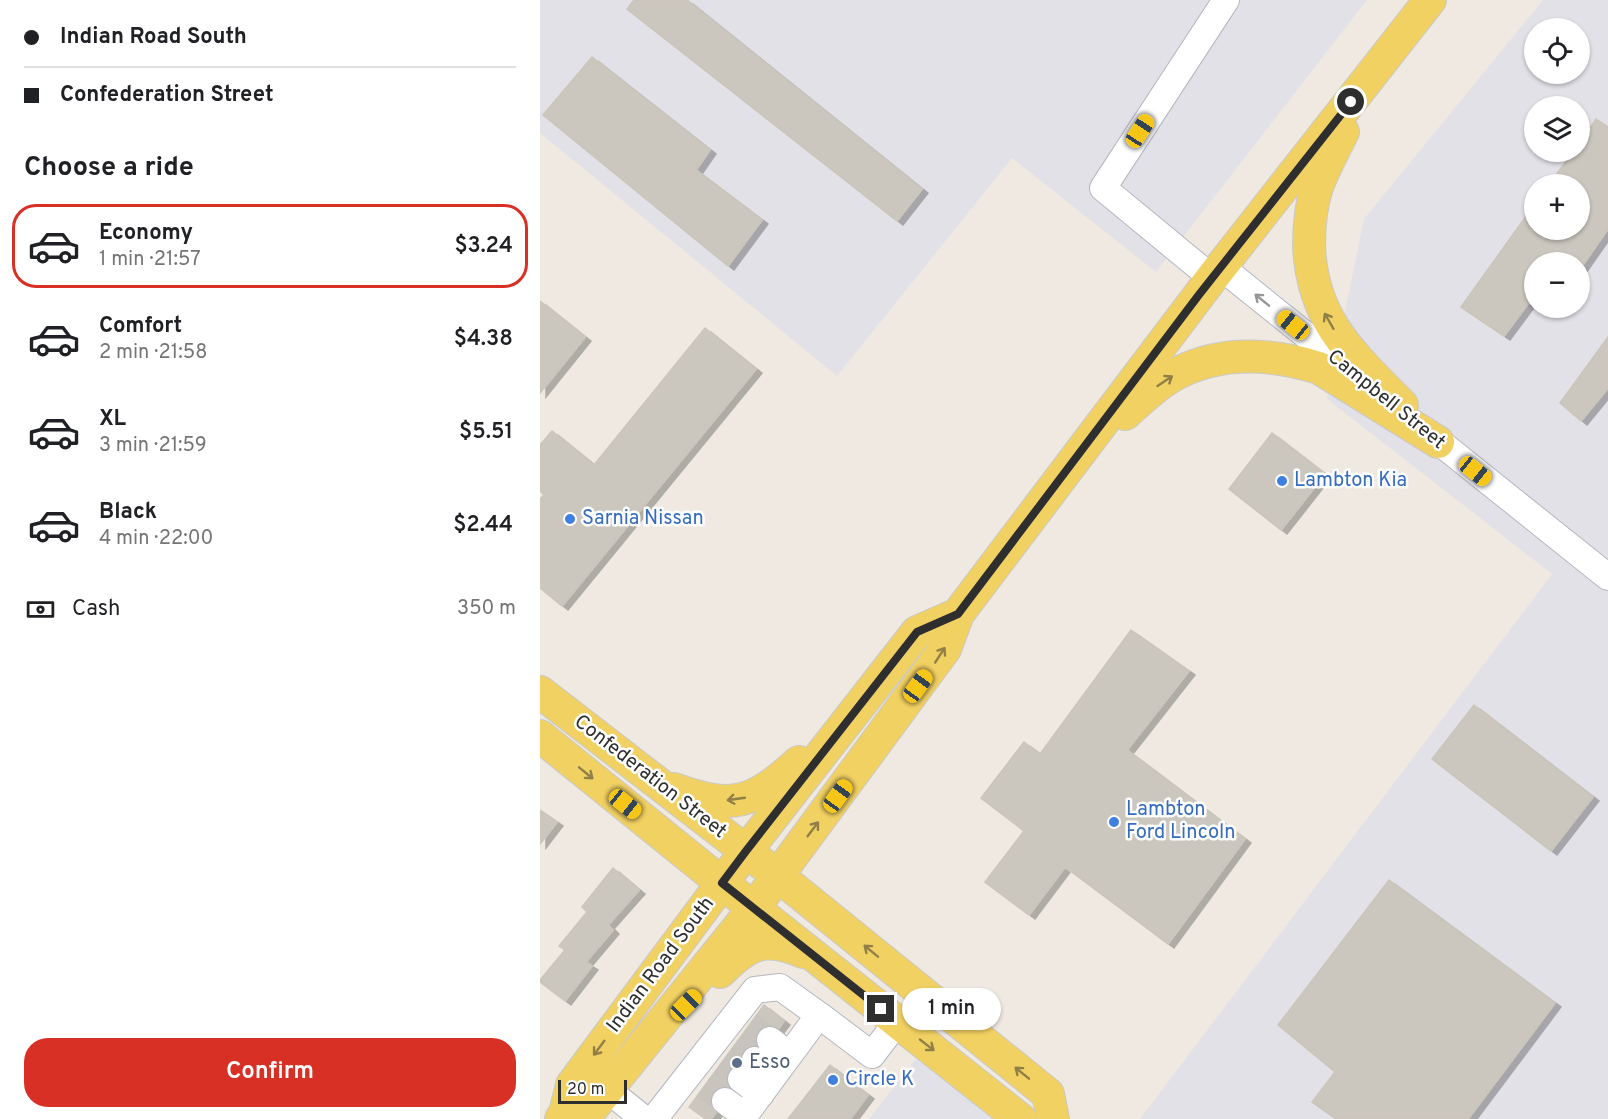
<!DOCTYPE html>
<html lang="en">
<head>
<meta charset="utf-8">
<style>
	body { margin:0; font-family:Overpass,sans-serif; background:#f6f6f6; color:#202124; height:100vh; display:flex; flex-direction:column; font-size:22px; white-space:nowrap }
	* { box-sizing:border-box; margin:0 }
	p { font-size:20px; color:#757577 }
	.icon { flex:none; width:33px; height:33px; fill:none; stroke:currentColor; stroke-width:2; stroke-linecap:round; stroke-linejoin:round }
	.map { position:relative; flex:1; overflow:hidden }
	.details { display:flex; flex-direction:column; background:#fff; width:540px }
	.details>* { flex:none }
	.guide { display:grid; align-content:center; height:132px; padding:0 24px; background:#fff }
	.controls { position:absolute; left:984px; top:18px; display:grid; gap:12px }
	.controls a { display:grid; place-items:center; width:66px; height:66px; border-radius:50%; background:#fff; box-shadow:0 2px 4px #0004; font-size:30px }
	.scale { position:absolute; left:18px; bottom:15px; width:69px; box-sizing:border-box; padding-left:6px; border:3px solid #2e2e2e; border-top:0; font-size:16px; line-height:21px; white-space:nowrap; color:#2e2e2e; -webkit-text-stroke:4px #fff; paint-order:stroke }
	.end { position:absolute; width:27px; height:27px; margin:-14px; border:8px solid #2e2e2e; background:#fff; box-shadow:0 0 0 3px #fff }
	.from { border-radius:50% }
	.bubble { position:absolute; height:42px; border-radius:21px; background:#fff; box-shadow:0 2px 4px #0004; font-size:20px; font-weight:600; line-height:42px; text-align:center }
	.car { position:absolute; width:18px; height:36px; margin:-18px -9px; border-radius:8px; box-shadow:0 0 4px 2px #0007; background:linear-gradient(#f5c518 24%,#345 0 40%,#f5c518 0 76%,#345 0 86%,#f5c518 0) }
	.guide b { display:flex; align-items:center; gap:21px; height:57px; font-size:22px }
	.guide b+b { border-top:2px solid #e0e0e0 }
	.guide i { width:15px; height:15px; background:#202124 }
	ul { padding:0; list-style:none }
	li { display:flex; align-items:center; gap:18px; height:84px; margin:0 12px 9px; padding:0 12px; border:3px solid transparent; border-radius:24px }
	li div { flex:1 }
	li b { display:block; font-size:22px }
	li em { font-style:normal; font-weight:600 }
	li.on { border-color:#d93025 }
	li>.icon { width:54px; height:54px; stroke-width:1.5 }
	h2 { padding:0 24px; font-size:27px; line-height:72px }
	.pay { display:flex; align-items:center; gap:15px; height:66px; padding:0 24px; font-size:22px }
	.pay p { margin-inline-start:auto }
	.action { display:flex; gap:12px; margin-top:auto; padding:12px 24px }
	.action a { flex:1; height:69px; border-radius:24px; background:#d93025; color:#fff; font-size:24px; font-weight:600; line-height:69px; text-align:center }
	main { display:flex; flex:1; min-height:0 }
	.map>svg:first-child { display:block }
</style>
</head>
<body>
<main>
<section class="details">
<div class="guide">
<b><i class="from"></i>Indian Road South</b>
<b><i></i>Confederation Street</b>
</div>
<h2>Choose a ride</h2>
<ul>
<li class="on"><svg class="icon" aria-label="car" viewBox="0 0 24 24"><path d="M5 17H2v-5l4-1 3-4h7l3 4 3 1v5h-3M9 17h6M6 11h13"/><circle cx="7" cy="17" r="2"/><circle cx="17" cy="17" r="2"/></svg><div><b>Economy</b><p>1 min · 21:57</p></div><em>$3.24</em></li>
<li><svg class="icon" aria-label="car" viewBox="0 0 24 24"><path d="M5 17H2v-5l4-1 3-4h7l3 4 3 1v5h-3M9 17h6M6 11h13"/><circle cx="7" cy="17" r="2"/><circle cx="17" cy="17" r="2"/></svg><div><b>Comfort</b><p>2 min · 21:58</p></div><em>$4.38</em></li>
<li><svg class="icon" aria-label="car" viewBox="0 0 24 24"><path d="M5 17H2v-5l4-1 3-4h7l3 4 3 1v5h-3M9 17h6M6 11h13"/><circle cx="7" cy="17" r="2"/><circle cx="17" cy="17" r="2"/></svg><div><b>XL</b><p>3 min · 21:59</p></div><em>$5.51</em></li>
<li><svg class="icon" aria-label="car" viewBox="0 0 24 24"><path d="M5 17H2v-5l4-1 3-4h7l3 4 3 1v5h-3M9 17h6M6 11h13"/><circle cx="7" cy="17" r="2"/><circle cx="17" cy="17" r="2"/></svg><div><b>Black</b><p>4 min · 22:00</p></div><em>$2.44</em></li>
</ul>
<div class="pay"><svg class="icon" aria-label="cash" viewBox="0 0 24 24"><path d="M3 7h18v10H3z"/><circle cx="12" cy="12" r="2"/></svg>Cash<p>350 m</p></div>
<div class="action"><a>Confirm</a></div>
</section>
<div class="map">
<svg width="1068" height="1119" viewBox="0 0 1068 1119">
	<defs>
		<filter id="shadow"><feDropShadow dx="6" dy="4" stdDeviation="0" flood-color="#0004"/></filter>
	</defs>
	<rect width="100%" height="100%" fill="#efe9e1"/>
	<path fill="#e3e1e8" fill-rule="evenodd" d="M 0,0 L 827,0 L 616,272 L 472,158 L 297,376 L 0,133 Z
		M 1003,0 L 1068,0 L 1068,1119 L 600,1119 L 1012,574 L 787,399 L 824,219 ZM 994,28 L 1040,28 L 1040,74 L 994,74 ZM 994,106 L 1040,106 L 1040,152 L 994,152 ZM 994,184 L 1040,184 L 1040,230 L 994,230 ZM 994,262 L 1040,262 L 1040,308 L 994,308 Z
		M 379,1055 L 463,1119 L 329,1119 Z"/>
	<path fill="#cbc7bf" stroke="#cbc5ba" stroke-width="1.5" filter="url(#shadow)" d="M 94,0 L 147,0 L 382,189 L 357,221 L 87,9 Z
		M 52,57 L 170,150 L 156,170 L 222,220 L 188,266 L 3,115 Z
		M 1056,119 L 1068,127 L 1068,229 L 1040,269 L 1040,262 L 994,262 L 994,298 L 993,297 L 964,336 L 921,307 L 994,205 L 994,230 L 1040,230 L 1040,184 L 1009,184 L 1033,152 L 1040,152 L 1040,143 Z
		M 0,301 L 45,337 L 0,393 Z
		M 165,328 L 216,369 L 22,606 L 0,588 L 0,499 L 4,495 L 0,491 L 0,445 L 12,431 L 54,465 Z
		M 1068,337 L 1068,388 L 1041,421 L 1020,403 Z
		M 732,433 L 785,474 L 741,530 L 689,489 Z
		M 591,630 L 649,671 L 587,750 L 705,839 L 628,944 L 525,867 L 489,915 L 445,882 L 484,831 L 441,798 L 484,742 L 500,754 Z
		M 934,705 L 1053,797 L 1011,851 L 892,759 Z
		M 0,810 L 17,822 L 0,844 Z
		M 73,868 L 99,890 L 68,925 L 73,930 L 46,962 L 52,966 L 25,1001 L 0,982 L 0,980 L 25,950 L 19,946 L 47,912 L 42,907 Z
		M 849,880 L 1015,1003 L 928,1119 L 796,1119 L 772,1102 L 795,1072 L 738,1025 Z
		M 224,1005 L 244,1021 L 171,1119 L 166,1119 L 149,1107 Z
		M 290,1065 L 328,1095 L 310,1119 L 248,1119 Z"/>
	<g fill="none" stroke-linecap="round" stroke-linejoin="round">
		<path stroke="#c8c4bd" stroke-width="26" stroke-dasharray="26 13" stroke-linecap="butt" d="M 210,1025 L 230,1040
			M 195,1045 L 215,1060
			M 181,1064 L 201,1079
			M 164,1086 L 185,1101"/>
		<defs>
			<path id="minor" d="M 681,267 L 824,382
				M 672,278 L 563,188 L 686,0
				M 883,429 L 1068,577
				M 230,1040 L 249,1055
				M 215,1060 L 234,1075
				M 201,1079 L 221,1094
				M 68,1090 L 104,1119
				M 185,1101 L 204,1115
				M 114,1119 L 215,990 L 240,987 L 279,1015
				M 202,1119 L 279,1015 L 332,1055 L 357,1022"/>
			<path id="major" d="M 803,132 C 794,150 784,168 777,187 C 771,205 769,227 769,246 C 772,321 813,355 862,405
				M 585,414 C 602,399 619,382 640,372 C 684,350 733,354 779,368 L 898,442
				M 0,692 L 242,879 L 508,1094 L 513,1119
				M 0,736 L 182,883 L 480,1119
				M 134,789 C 194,811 213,803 259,762
				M 180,972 C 208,944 224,935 263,952
				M 25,1113 L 54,1106 L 214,908 L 405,649 L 418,614 L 672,278 L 890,0
				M 21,1119 L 25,1113 L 32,1085 L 206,851 L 377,632 L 418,614"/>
		</defs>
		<use href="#minor" stroke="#b4b7c1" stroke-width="28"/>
		<use href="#major" stroke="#c9c9c9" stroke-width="34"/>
		<use href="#minor" stroke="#fff" stroke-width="26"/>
		<use href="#major" stroke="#f2d163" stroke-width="32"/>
	</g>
	<defs><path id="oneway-shaft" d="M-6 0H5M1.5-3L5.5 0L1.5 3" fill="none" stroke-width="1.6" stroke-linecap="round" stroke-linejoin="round" transform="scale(1.5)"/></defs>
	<use stroke="#969696" href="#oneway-shaft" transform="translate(722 300) rotate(-141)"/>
	<g stroke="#908048">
		<use href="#oneway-shaft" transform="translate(789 321) rotate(-120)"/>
		<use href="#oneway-shaft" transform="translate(625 381) rotate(-34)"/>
		<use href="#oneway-shaft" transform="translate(400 655) rotate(-57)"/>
		<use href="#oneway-shaft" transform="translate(46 773) rotate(39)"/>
		<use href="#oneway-shaft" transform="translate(196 799) rotate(172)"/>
		<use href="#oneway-shaft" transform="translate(273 829) rotate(-53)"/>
		<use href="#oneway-shaft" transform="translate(331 951) rotate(-141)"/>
		<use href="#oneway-shaft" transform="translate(387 1045) rotate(38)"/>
		<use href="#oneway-shaft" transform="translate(59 1048) rotate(127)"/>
		<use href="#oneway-shaft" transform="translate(482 1073) rotate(-141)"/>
	</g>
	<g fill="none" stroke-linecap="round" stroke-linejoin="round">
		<path stroke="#2e2e2e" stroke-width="8" d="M 341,1009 L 182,883 L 206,851 L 377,632 L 418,614 L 658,296 L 811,102"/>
	</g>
	<g fill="#3f7fe0" stroke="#fff" stroke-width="2">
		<circle cx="742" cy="481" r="6"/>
		<circle cx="30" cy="519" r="6"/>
		<circle cx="574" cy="822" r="6"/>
		<circle cx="293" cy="1080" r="6"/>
	</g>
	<circle fill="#5c6f8a" stroke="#fff" stroke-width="2" cx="197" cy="1063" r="6"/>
	<g text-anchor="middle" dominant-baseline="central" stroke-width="5" stroke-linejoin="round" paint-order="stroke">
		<g font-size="20" fill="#2e2e2e" stroke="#fff">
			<text transform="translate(846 400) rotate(39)">Campbell Street</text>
			<text transform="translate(110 777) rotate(38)">Confederation Street</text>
			<text transform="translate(121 965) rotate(-53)">Indian Road South</text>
		</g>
		<g font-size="20" fill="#366cbe" stroke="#fff" text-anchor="start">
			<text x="754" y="481">Lambton Kia</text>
			<text x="42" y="519">Sarnia Nissan</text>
			<text x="586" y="810">Lambton<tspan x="586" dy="23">Ford Lincoln</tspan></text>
			<text x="305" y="1080">Circle K</text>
		</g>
		<g font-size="20" fill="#4e5e75" stroke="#fff" text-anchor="start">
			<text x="209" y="1063">Esso</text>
		</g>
	</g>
</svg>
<div class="controls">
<a><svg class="icon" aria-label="locate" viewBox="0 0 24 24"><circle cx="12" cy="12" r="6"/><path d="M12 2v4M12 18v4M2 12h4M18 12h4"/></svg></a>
<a><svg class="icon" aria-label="layers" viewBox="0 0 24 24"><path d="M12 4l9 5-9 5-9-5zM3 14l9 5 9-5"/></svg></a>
<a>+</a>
<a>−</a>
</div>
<div class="scale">20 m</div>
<i class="end from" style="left:811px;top:102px"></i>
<i class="end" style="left:341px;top:1009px"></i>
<div class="bubble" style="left:362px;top:988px;width:99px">1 min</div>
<i class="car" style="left:600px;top:131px;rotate:33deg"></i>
<i class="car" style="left:753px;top:325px;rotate:309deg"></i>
<i class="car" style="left:935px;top:471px;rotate:129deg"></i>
<i class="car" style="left:378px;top:686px;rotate:36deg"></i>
<i class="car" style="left:298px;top:796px;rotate:36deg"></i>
<i class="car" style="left:85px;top:804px;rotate:129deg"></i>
<i class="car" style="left:146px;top:1005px;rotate:45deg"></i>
</div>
</main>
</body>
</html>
